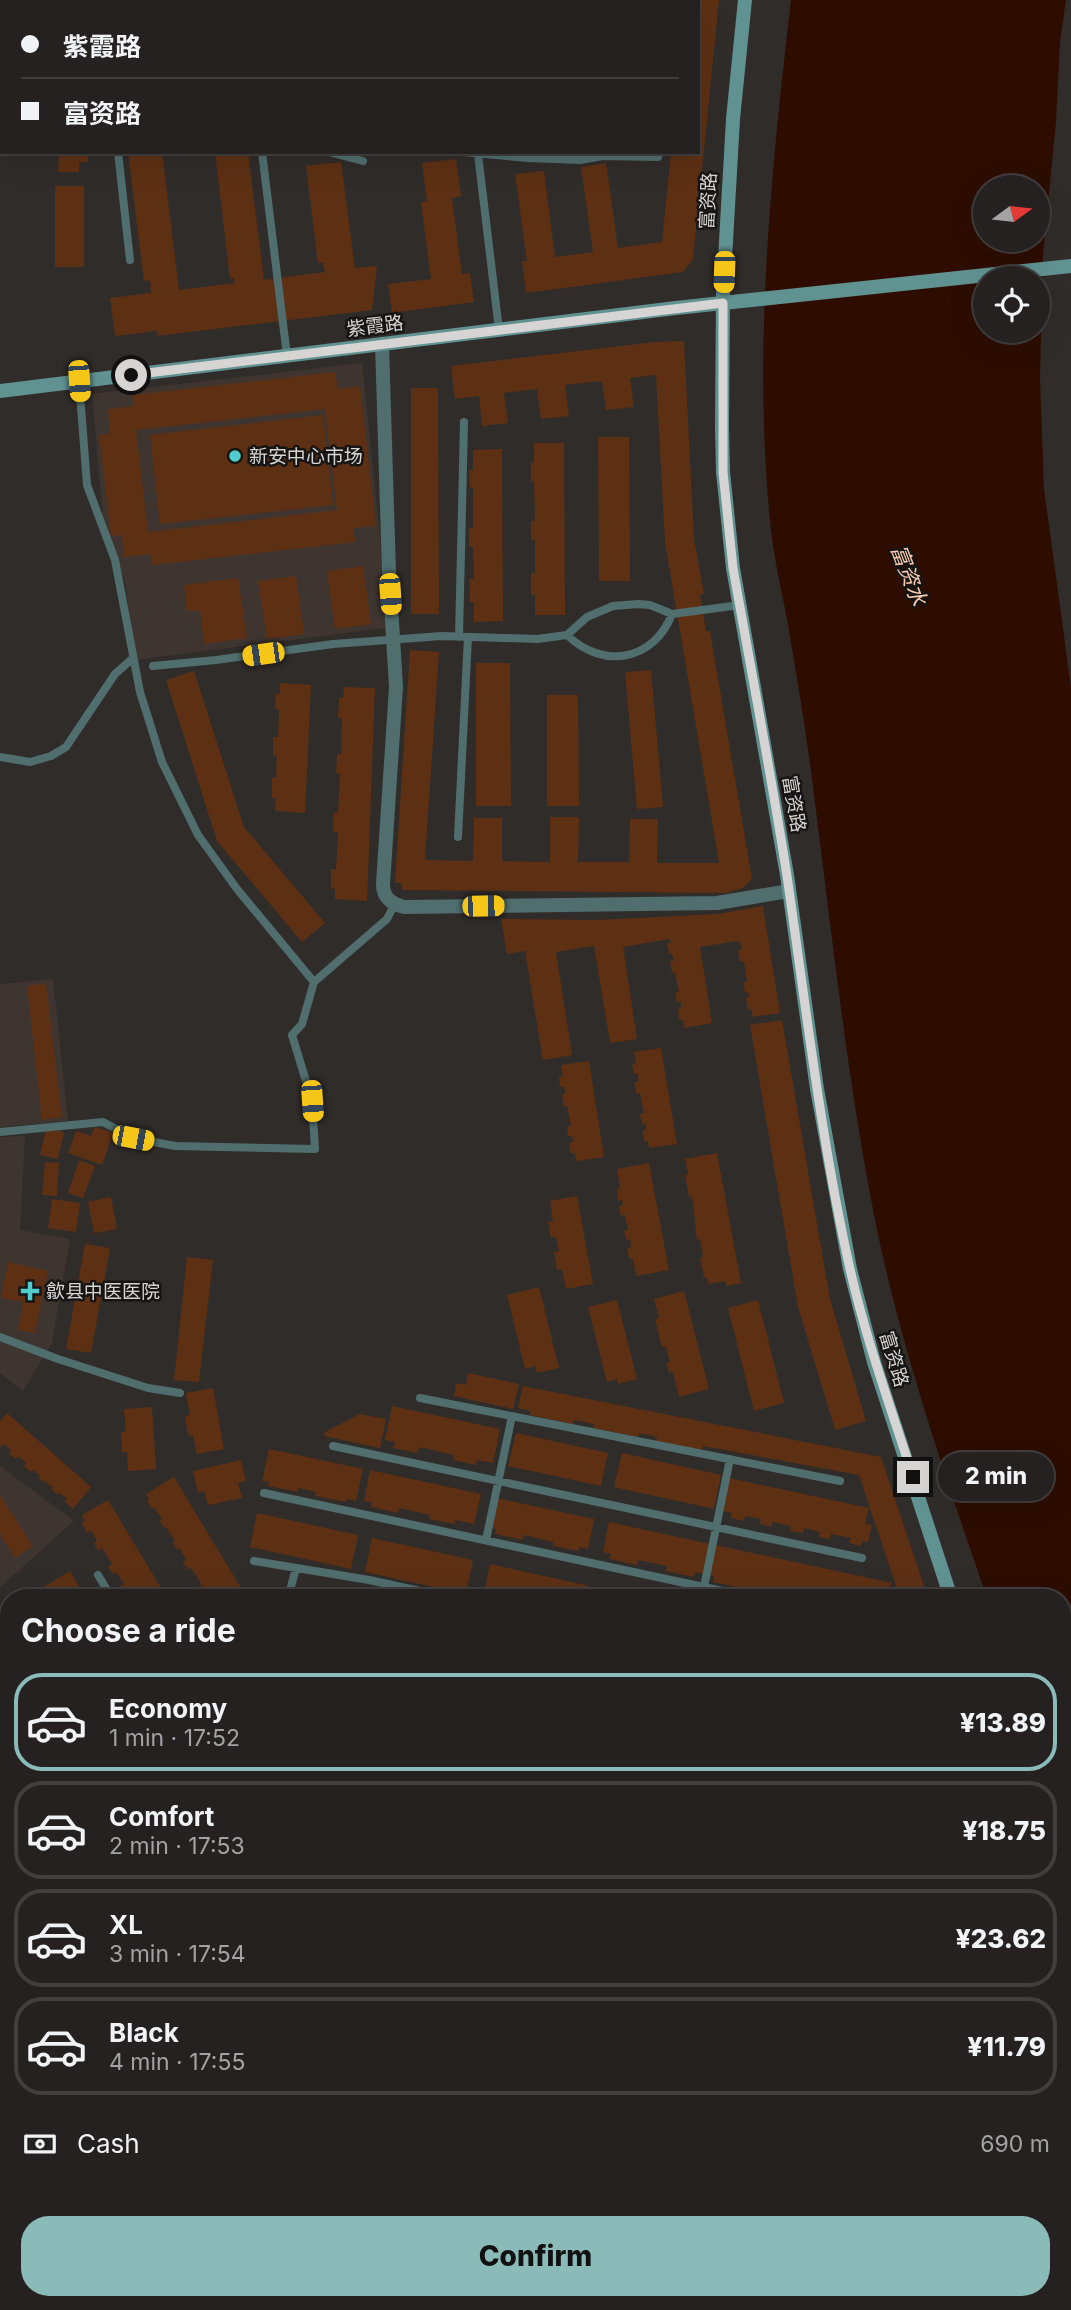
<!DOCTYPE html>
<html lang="en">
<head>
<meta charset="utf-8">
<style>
	body { margin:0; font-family:Inter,"Noto Sans SC",sans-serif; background:#302e2d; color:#f1f3f6; height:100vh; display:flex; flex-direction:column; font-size:26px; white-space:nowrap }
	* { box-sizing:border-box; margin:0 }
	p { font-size:23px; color:#a3a3a5 }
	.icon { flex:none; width:38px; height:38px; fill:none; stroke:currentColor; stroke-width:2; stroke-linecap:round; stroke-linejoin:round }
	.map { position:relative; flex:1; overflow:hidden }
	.drawer { position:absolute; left:0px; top:1589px; width:1071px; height:721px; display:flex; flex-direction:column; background:#242120; border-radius:28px 28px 0 0; box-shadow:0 7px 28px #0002,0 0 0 2px #413e3e }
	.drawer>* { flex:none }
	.hud { position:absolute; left:0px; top:0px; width:700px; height:154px; box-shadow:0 7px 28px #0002,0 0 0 2px #413e3e; display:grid; align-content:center; height:154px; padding:0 21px; background:#242120 }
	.needle { width:46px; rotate:75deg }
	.tools { position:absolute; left:973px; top:175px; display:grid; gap:14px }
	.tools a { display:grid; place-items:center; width:77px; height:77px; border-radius:50%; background:#242120; box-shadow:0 7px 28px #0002,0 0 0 2px #413e3e; font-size:35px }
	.end { position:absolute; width:32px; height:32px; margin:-16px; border:9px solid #d7d5d3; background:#111; box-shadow:0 0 0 4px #111 }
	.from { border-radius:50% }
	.bubble { position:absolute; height:49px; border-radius:24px; background:#242120; box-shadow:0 7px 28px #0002,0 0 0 2px #413e3e; font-size:23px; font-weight:800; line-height:49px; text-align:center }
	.car { position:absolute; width:21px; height:42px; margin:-21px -10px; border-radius:9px; box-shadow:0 0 5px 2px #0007; background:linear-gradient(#f5c518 24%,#345 0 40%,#f5c518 0 76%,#345 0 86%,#f5c518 0) }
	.hud b { display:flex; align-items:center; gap:24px; height:66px; font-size:26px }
	.hud b+b { border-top:2px solid #413e3e }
	.hud i { width:18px; height:18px; background:#f1f3f6 }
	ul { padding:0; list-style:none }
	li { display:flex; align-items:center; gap:21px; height:98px; margin:0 14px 10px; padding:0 7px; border:4px solid #413e3e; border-radius:28px }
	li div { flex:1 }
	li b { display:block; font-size:26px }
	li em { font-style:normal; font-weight:800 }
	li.current { border-color:#8bbbb9 }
	li>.icon { width:63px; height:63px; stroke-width:1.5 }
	h2 { padding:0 21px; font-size:32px; line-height:84px }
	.pay { display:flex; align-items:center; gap:18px; height:77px; padding:0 21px; font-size:26px }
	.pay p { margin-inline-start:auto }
	.action { display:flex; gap:14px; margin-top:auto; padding:14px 21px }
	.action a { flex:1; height:80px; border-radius:28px; background:#8bbbb9; color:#111; font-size:28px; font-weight:800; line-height:80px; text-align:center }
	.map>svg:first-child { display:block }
</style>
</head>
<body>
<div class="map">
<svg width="1071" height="2310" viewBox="0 0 1071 2310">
	<rect width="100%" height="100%" fill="#302c2a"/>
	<path fill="#3f3530" d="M 362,363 L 380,537 L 385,628 L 135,660 L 125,581 L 103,519 L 92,394 Z
		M 53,979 L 68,1121 L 0,1127 L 0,984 Z
		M 25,1136 L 20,1230 L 70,1239 L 52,1343 L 23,1391 L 0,1373 L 0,1137 Z
		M 0,1466 L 74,1521 L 0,1587 Z
		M 0,1882 L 9,1884 L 9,2119 L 0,2117 Z
		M 1062,2229 L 1071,2231 L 1071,2310 L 1003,2310 L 1005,2301 L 1062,2301 Z"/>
	<path fill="#6f462f" d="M 0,2193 L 9,2195 L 9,2297 L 0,2294 Z
		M 19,2301 L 494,2301 L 534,2310 L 40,2310 Z"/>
	<path fill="#2e0d00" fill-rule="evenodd" d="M 791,0 L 1066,0 L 1060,42 L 1056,122 L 1043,255 L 1040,377 L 1044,489 L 1071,687 L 1071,1842 L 1062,1816 L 1062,1598 L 987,1598 C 942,1467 896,1334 871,1199 C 846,1068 832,935 815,803 C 808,743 798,684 788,625 C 782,591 773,556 770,521 C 753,347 771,173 791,0 ZM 985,187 L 1038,187 L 1038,240 L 985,240 ZM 985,278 L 1038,278 L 1038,331 L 985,331 Z"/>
	<path fill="#5d3014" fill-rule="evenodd" d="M 698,0 L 719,0 L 693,259 L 683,272 L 526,293 L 522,261 L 527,261 L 515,174 L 544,171 L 555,257 L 593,252 L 581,167 L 606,163 L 618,248 L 662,242 L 671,152 L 698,152 Z
		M 59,152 L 88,152 L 88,162 L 79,162 L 79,172 L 58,172 Z
		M 128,152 L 162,152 L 179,290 L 235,283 L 234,278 L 230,279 L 215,152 L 248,152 L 264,280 L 325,272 L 323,263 L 318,263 L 306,166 L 341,162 L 355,268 L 377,266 L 372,310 L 157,336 L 157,331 L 115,336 L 110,298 L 151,293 L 150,280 L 144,281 Z
		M 456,159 L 461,196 L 452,198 L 462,274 L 470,273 L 474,302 L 392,313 L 388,284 L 431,279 L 421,202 L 427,201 L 422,163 Z
		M 55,186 L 84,186 L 84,267 L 55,267 Z
		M 684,341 L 694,539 L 704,594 L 700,595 L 706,631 L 710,631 L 752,879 L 743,888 L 726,893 L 402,890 L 402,883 L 395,883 L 410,650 L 439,652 L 425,860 L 473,861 L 474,818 L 502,818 L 502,861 L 550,862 L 550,817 L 579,817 L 578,862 L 629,862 L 630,819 L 658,819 L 657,863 L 719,863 L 665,542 L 656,375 L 630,378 L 634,407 L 606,410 L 602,381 L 565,385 L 569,416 L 541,419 L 537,389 L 504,393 L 508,423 L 482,426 L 479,396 L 455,399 L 451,366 L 655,342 Z
		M 335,372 L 338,389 L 360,386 L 376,526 L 353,528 L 355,542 L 152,565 L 150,554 L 124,557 L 122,535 L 111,536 L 99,435 L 110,434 L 108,409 L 134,406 L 132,395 ZM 325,409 L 337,510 L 148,532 L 136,430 Z
		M 411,388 L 438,388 L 439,614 L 411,614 Z
		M 323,415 L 333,505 L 160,524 L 150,435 Z
		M 598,437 L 629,437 L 630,581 L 599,581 Z
		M 534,443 L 564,443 L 565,615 L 535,615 L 535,595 L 531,595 L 531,573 L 535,573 L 535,540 L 531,540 L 531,521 L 535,521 L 534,481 L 531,481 L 531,463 L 534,463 Z
		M 502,449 L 503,621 L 474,622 L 474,602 L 470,602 L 469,579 L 474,579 L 473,547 L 469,547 L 469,528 L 473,528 L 473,487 L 470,488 L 469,470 L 473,470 L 473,450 Z
		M 363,566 L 371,624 L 335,629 L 327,571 Z
		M 296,576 L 304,634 L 267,639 L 258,581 Z
		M 238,578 L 247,638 L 204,644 L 200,610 L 187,612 L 184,585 Z
		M 476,663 L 510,663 L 511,806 L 476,806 Z
		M 651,670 L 663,807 L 637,809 L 625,672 Z
		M 194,671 L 244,827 L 325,923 L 302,942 L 217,841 L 166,680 Z
		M 280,683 L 311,685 L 305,813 L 275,811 L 276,798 L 272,798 L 272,778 L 276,778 L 277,756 L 273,755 L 273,737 L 278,737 L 279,710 L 275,709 L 276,694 L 280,694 Z
		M 344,687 L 375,688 L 367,901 L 335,899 L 335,889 L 331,888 L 331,869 L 336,869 L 338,832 L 333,832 L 334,813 L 338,813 L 340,773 L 336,773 L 337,754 L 341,754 L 342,718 L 338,718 L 339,697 L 343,698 Z
		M 547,695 L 578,695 L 579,806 L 547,806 Z
		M 763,906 L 780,1013 L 753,1017 L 751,1009 L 748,1010 L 746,998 L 749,998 L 748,992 L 745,992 L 743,982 L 747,982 L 744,961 L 740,962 L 738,950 L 742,950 L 740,942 L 736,941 L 700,947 L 712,1023 L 684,1028 L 683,1020 L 679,1020 L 678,1009 L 681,1009 L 681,1002 L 677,1003 L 675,993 L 679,992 L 675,972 L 672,973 L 670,961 L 674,961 L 672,953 L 669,953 L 667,943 L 671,943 L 670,939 L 623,947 L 637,1039 L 610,1043 L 594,946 L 556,952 L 572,1055 L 543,1060 L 525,951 L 507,954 L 501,919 L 598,920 L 718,914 Z
		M 46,983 L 62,1117 L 42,1120 L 27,986 Z
		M 782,1020 L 830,1299 L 866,1421 L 835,1430 L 798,1307 L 750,1025 Z
		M 661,1048 L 677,1144 L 649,1148 L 648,1141 L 644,1141 L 643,1130 L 646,1129 L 645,1123 L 642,1124 L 640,1114 L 644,1113 L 640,1093 L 636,1093 L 635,1082 L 639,1081 L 637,1073 L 634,1074 L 632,1064 L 636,1063 L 634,1052 Z
		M 589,1061 L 604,1157 L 576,1161 L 575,1153 L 571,1154 L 569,1143 L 573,1142 L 572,1136 L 568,1136 L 567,1126 L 571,1126 L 567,1106 L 564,1106 L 562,1095 L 565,1094 L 564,1086 L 560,1087 L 559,1077 L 563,1076 L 561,1065 Z
		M 95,1127 L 113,1133 L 102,1165 L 68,1153 L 76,1131 L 91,1136 Z
		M 46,1129 L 64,1132 L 58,1159 L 40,1155 Z
		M 717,1153 L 741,1283 L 727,1286 L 725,1281 L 708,1284 L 707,1277 L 704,1277 L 700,1258 L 703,1257 L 700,1239 L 697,1240 L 692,1196 L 689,1197 L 685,1175 L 688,1175 L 685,1159 Z
		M 79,1160 L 95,1166 L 83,1198 L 68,1193 Z
		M 45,1162 L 59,1163 L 57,1196 L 42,1195 Z
		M 649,1163 L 669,1270 L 636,1276 L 633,1259 L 629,1259 L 627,1248 L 631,1248 L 630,1239 L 626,1240 L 624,1231 L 628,1230 L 625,1215 L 621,1216 L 619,1206 L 623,1205 L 622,1200 L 618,1201 L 617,1189 L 620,1188 L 617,1169 Z
		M 577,1196 L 593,1284 L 566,1289 L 562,1269 L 557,1270 L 554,1252 L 559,1251 L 556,1237 L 551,1238 L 548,1222 L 553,1221 L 550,1201 Z
		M 111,1197 L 117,1229 L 94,1233 L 88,1202 Z
		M 52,1199 L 80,1203 L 76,1232 L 48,1228 Z
		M 85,1244 L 110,1248 L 91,1353 L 66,1349 Z
		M 187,1257 L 213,1260 L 199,1382 L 174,1380 Z
		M 8,1262 L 48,1271 L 35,1333 L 18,1330 L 23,1302 L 1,1298 Z
		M 539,1287 L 559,1368 L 537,1373 L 535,1366 L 525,1369 L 507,1295 Z
		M 684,1291 L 709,1389 L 679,1397 L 673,1372 L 669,1373 L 667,1363 L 670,1362 L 666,1346 L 662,1347 L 655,1319 L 659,1318 L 654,1299 Z
		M 617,1300 L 637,1379 L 618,1384 L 617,1379 L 607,1382 L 588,1307 Z
		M 758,1300 L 784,1403 L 754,1411 L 728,1308 Z
		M 468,1373 L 519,1384 L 513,1409 L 454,1396 L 456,1383 L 466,1385 Z
		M 523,1386 L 881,1457 L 928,1598 L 900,1598 L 859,1475 L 703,1446 L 702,1451 L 656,1442 L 657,1437 L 639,1433 L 638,1437 L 593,1428 L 594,1424 L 574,1420 L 573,1424 L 530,1415 L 531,1411 L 518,1408 Z
		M 213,1388 L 224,1449 L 197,1454 L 193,1435 L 188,1436 L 185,1416 L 190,1415 L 186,1393 Z
		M 392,1406 L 500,1429 L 493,1463 L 477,1460 L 476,1465 L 453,1460 L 454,1455 L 419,1447 L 418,1453 L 393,1448 L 395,1442 L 385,1440 Z
		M 152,1407 L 156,1469 L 128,1471 L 127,1452 L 122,1452 L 121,1432 L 126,1432 L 124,1409 Z
		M 7,1413 L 91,1487 L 73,1509 L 65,1502 L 67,1499 L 60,1493 L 58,1495 L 51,1489 L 53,1487 L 38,1478 L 40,1476 L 33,1470 L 31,1472 L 24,1466 L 26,1463 L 18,1456 L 16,1459 L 9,1453 L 11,1450 L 4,1444 L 2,1447 L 0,1445 L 0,1421 Z
		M 360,1414 L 386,1419 L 380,1448 L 324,1436 L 325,1432 Z
		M 516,1433 L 608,1453 L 601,1486 L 508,1466 Z
		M 269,1449 L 363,1469 L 356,1501 L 346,1499 L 346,1502 L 315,1496 L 316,1492 L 298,1488 L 298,1492 L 268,1486 L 269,1482 L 262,1481 Z
		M 622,1453 L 721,1475 L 714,1509 L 614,1487 Z
		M 241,1460 L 246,1481 L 238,1483 L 242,1498 L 208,1505 L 204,1491 L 198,1492 L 193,1471 Z
		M 370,1470 L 481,1494 L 474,1524 L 455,1520 L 455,1524 L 429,1519 L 430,1515 L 399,1508 L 398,1513 L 371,1507 L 372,1502 L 364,1501 Z
		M 174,1477 L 247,1598 L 209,1598 L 199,1586 L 202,1585 L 191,1568 L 188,1569 L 183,1562 L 187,1560 L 179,1548 L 177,1550 L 173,1542 L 175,1541 L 166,1527 L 164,1528 L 159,1520 L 162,1519 L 154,1507 L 152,1509 L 147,1501 L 150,1500 L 146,1494 Z
		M 729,1478 L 869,1508 L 865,1524 L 872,1525 L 868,1542 L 862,1541 L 861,1546 L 849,1543 L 851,1538 L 831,1534 L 830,1539 L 819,1537 L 820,1532 L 804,1528 L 803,1533 L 790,1531 L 791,1526 L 772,1522 L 772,1527 L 760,1524 L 761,1519 L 745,1516 L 744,1521 L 731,1518 L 732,1513 L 723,1511 Z
		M 0,1495 L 33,1546 L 15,1558 L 0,1534 Z
		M 496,1498 L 594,1519 L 588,1549 L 579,1547 L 578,1551 L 553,1546 L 553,1542 L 524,1535 L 523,1540 L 495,1534 L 496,1529 L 490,1528 Z
		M 108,1500 L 167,1598 L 132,1598 L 129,1593 L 125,1595 L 120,1586 L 124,1584 L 116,1572 L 113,1574 L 108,1567 L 112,1564 L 102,1548 L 98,1551 L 94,1543 L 97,1541 L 91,1530 L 87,1533 L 82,1523 L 85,1521 L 82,1515 Z
		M 257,1513 L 358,1535 L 351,1569 L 250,1547 Z
		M 609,1522 L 710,1544 L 704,1574 L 695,1572 L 693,1577 L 666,1571 L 667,1566 L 638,1560 L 637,1565 L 609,1559 L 611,1554 L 603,1552 Z
		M 372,1538 L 473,1560 L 466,1594 L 365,1572 Z
		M 715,1545 L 892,1583 L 888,1598 L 795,1598 L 796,1594 L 779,1590 L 778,1596 L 713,1582 L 714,1576 L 708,1575 Z
		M 490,1564 L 589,1586 L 587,1598 L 483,1598 Z
		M 70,1571 L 86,1598 L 48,1598 L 42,1588 Z
		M 602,1588 L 640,1597 L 640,1598 L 600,1598 Z
		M 9,1611 L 9,1668 L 3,1659 L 8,1656 L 0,1644 L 0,1617 Z
		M 0,1709 L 9,1724 L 9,1741 L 0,1746 Z
		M 0,1804 L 9,1806 L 9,1834 L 0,1832 Z
		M 0,1894 L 9,1896 L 9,2069 L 0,2063 Z
		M 1063,2265 L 1071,2266 L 1071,2310 L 1055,2310 L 1056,2301 L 1062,2301 Z"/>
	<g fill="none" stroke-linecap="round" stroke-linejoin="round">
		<path stroke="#506e6e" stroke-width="8" d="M 166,2 L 167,0
			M 303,2 L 303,0
			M 384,2 L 384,0
			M 534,2 L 534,0
			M 674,2 L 674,0
			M 118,152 L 130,260
			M 262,152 L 287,356
			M 329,152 L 363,161
			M 463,152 L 528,158 L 580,160 L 603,156 L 658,157 L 658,152
			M 478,154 L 499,330
			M 79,381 L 87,485 L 115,560 L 140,692 L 162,762 L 198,835 L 237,889 L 314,982
			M 567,635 C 603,670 654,661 672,614
			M 459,637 L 464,422
			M 153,666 L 216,660 L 333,644 L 442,636 L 537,639 L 567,635 L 587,617 L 613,606 L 638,604 L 650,605 L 672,614 L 740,605
			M 0,757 L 30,762 L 51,756 L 66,747 L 115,674 L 133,658
			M 458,837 L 468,637
			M 0,1132 L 103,1122 L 133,1138 L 175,1146 L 315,1149 L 312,1101 L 292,1035 L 302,1024 L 314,982 L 387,919 L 394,905
			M 0,1337 L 58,1359 L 148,1388 L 180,1393
			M 420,1398 L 840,1481
			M 333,1446 L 862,1558
			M 264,1493 L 755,1598
			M 486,1540 L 512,1416
			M 254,1561 L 369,1580 L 452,1598
			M 98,1575 L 112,1598
			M 704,1587 L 730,1459
			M 288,1598 L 296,1568
			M 386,1598 L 389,1584
			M 0,1755 L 9,1750
			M 0,2096 L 9,2097
			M 1062,2248 L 1071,2249
			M 1022,2310 L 1024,2301"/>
		<path stroke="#506e6e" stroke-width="14" d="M 382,344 L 389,572 L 396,687 L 383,884 C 383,898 392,904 404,907 L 717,903 L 789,891"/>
		<path stroke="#619292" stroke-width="14" d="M 745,0 L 733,119 L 723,294 L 722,427 L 723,472 L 733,568 L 787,875 L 817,1089 L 850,1269 L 874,1362 L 951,1598
			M 0,391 L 676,308 L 1071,266
			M 0,1849 L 9,1851
			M 1062,1949 L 1071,1978
			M 1062,2082 L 1071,2085"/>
		<path stroke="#79c7c8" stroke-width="21" d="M 0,2137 L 9,2139
			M 0,2161 L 9,2163
			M 643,2301 L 680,2310
			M 745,2301 L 782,2310"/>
	</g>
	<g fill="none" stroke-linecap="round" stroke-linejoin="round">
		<path stroke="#d7d5d3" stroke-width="9" d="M 131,375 L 723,303 L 723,472 L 733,568 C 751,670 771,773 787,876 C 806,1007 821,1140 850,1269 C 866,1340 891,1408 913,1477"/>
	</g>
	<g fill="#52cdce" stroke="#171514" stroke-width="2.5">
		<circle cx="235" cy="456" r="7"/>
		<path d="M26.5 1280.5h7v7h7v7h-7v7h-7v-7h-7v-7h7z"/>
	</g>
	<g text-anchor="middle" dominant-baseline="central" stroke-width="5" stroke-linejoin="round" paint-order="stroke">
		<g font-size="19" fill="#d7d5d3" stroke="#171514">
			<text transform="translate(708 201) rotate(-87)">富资路</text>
			<text transform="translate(375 326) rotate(-7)">紫霞路</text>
			<text transform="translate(794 804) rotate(80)">富资路</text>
			<text transform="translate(894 1359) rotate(73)">富资路</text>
		</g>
		<g font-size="19" fill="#d7d5d3" stroke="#171514" text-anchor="start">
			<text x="249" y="456">新安中心市场</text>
			<text x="46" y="1291">歙县中医医院</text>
		</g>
		<g font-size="21" font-style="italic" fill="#facbb1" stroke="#171514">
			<text transform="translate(909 575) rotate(69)">富资水</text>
		</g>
	</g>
</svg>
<div class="tools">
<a><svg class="needle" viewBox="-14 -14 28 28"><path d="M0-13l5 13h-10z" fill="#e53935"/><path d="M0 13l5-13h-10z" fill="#a3a3a5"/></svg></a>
<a><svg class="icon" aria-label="locate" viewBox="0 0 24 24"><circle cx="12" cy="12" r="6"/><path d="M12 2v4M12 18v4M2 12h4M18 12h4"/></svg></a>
</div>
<i class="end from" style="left:131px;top:375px"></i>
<i class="end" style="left:913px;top:1477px"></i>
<div class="bubble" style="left:938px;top:1452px;width:116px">2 min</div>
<i class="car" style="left:724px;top:272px;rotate:182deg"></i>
<i class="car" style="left:79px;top:381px;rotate:176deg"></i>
<i class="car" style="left:390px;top:594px;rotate:176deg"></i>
<i class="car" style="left:263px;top:654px;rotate:262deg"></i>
<i class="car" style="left:483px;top:906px;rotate:89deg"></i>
<i class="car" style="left:312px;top:1101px;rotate:176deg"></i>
<i class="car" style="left:133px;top:1138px;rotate:101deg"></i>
<div class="hud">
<b><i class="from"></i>紫霞路</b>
<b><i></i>富资路</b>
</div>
<section class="drawer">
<h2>Choose a ride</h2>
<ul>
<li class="current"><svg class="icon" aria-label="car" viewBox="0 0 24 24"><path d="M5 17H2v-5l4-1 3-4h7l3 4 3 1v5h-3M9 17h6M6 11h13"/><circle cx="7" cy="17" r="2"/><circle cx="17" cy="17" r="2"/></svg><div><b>Economy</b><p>1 min · 17:52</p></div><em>¥13.89</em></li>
<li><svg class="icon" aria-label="car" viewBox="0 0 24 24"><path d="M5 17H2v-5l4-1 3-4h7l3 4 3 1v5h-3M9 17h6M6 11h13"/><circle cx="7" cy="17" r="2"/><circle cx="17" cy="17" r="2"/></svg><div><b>Comfort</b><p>2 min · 17:53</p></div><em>¥18.75</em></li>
<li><svg class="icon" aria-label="car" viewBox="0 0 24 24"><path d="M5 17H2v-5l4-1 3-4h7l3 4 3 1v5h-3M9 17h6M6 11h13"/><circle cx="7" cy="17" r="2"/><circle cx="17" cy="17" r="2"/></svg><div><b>XL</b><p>3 min · 17:54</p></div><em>¥23.62</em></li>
<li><svg class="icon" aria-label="car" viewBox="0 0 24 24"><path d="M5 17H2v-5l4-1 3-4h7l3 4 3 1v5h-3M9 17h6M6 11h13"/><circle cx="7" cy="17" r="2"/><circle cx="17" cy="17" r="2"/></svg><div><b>Black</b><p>4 min · 17:55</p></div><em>¥11.79</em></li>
</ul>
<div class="pay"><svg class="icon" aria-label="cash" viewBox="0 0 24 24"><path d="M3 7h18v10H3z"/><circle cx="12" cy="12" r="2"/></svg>Cash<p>690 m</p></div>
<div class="action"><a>Confirm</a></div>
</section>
</div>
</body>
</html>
